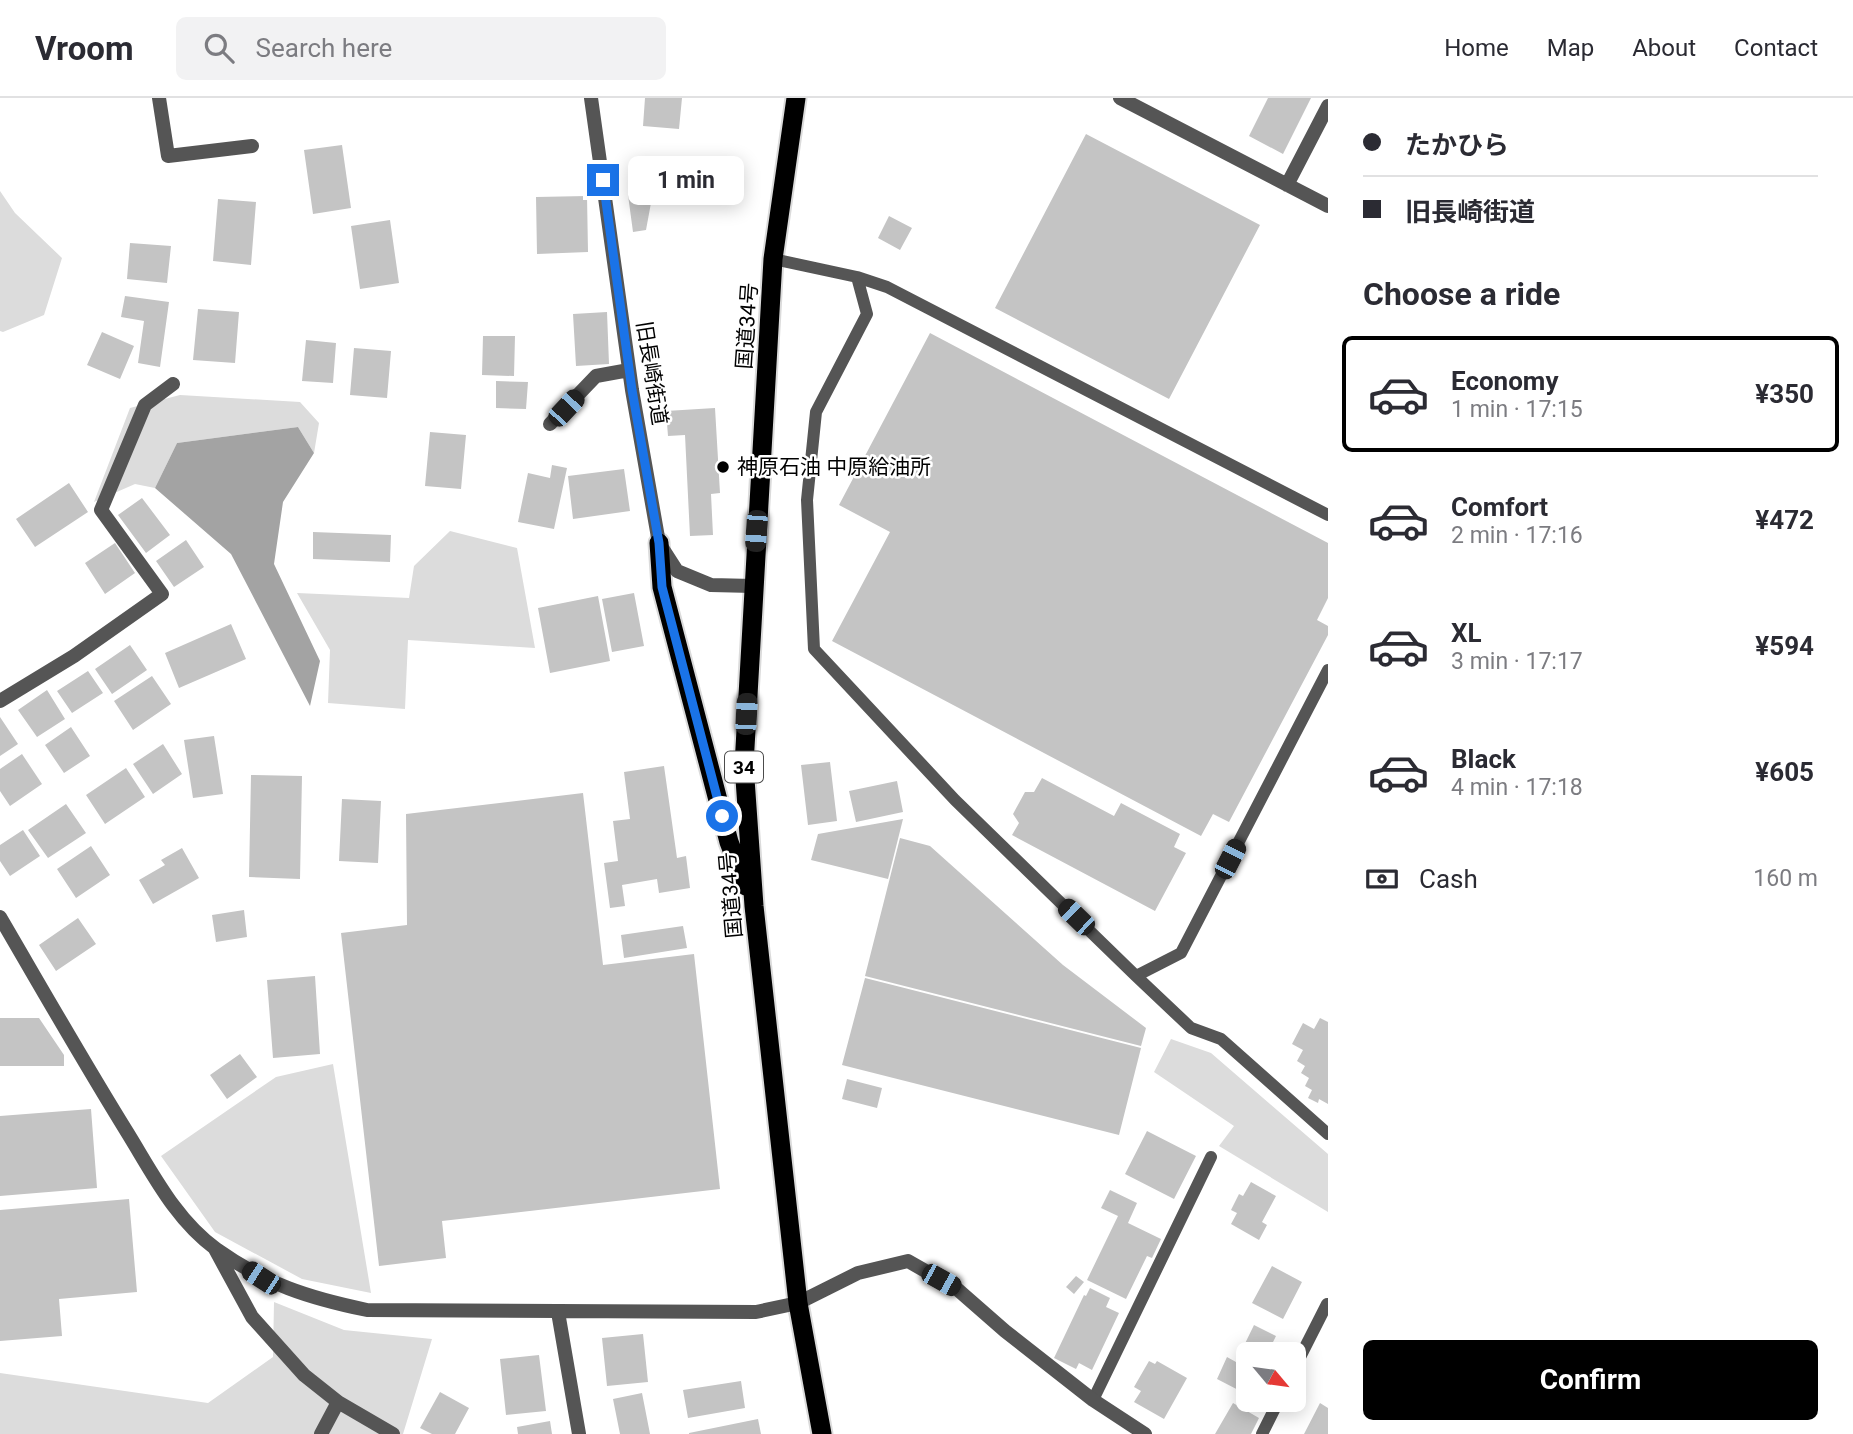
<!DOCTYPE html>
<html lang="en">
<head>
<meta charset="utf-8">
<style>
	body { margin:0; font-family:Roboto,"Noto Sans JP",sans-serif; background:#f2f2f3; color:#2b2b33; height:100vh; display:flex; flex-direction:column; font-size:26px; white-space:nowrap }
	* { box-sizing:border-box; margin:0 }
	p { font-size:23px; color:#7c7c81 }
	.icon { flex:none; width:38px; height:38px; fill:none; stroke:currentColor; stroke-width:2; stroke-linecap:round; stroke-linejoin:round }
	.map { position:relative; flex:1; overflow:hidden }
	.details { display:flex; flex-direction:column; background:#fff; width:525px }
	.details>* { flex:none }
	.hud { display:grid; align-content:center; height:154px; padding:0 35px; background:#fff }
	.needle { width:46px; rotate:119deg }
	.controls { position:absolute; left:1236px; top:1244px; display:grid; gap:14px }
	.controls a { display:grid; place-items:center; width:70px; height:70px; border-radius:10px; background:#fff; box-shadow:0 4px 18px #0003; font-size:35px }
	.end { position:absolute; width:32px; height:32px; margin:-16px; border:9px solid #1a73e8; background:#fff; box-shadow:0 0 0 4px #fff }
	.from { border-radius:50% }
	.bubble { position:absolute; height:49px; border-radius:10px; background:#fff; box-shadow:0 4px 18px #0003; font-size:23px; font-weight:700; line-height:49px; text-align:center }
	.car { position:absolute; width:21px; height:42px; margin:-21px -10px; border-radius:9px; box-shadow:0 0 5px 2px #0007; background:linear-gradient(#222 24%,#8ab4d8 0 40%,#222 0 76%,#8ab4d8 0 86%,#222 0) }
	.hud b { display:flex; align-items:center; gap:24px; height:66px; font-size:26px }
	.hud b+b { border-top:2px solid #e1e1e2 }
	.hud i { width:18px; height:18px; background:#2b2b33 }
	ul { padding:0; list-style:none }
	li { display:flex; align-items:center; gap:21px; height:116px; margin:0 14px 10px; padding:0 21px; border:4px solid transparent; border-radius:10px }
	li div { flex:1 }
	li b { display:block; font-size:26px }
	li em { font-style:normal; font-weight:700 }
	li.on { border-color:#000 }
	li>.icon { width:63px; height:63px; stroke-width:1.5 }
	h2 { padding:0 35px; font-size:32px; line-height:84px }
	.pay { display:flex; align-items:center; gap:18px; height:77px; padding:0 35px; font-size:26px }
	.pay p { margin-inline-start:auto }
	.cta { display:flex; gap:14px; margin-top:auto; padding:14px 35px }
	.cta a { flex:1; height:80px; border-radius:10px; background:#000; color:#fff; font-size:28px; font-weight:700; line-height:80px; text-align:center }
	header { display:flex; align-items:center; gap:42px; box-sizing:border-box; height:98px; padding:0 35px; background:#fff; border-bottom:2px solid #e1e1e2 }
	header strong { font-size:33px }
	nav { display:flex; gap:38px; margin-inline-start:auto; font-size:24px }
	.search { width:490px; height:63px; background:#f2f2f3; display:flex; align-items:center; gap:18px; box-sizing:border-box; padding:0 24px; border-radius:10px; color:#7c7c81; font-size:26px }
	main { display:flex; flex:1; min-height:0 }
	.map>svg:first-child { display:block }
</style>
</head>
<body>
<header>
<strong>Vroom</strong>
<div class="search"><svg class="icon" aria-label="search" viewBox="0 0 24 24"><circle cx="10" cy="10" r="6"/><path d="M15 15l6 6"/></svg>Search here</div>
<nav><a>Home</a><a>Map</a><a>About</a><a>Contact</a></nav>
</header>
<main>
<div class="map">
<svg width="1328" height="1336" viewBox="0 0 1328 1336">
	<rect width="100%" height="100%" fill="#fff"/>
	<path fill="#dcdcdc" d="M 0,93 L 15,115 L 62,160 L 44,217 L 3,234 L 0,233 Z
		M 180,297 L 300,304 L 319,325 L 314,355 L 298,329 L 177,345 L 155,390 L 135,386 L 94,404 L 130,310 Z
		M 450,433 L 517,450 L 535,550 L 408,542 L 405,611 L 328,605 L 330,552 L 297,495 L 409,500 L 414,468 Z
		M 1171,941 L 1211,955 L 1328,1056 L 1328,1114 L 1219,1048 L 1234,1028 L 1154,974 Z
		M 333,966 L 371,1195 L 302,1181 L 215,1134 L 161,1058 L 276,979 Z
		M 274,1204 L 344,1232 L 432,1241 L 403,1336 L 0,1336 L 0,1275 L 208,1305 L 273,1259 Z"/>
	<path fill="#a3a3a3" d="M 298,329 L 314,355 L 283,404 L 274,466 L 320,563 L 310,608 L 231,456 L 155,390 L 177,345 Z"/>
	<path fill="#c4c4c4" d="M 645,0 L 682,0 L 679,31 L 643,28 Z
		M 1268,0 L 1311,0 L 1283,56 L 1249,38 Z
		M 1086,36 L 1260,127 L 1169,301 L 995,210 Z
		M 342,47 L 351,110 L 313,116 L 304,52 Z
		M 676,58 L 680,83 L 635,90 L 632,65 Z
		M 653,94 L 646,132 L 633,134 L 628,97 Z
		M 587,98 L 588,154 L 537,156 L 536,99 Z
		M 218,101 L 256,104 L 251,167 L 213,163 Z
		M 889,118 L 912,130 L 900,152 L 878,140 Z
		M 390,122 L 399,185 L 360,191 L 351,128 Z
		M 130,145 L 171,148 L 167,185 L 127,181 Z
		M 125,198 L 169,204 L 160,269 L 138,265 L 144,223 L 121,219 Z
		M 198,211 L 239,214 L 235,265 L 193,262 Z
		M 607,214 L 609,266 L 576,268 L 573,216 Z
		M 102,234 L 134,248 L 120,281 L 87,267 Z
		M 930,235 L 1328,445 L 1328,500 L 1317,522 L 1328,528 L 1328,537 L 1229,724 L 1213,716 L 1201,738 L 832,543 L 890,434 L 839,407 Z
		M 483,238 L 515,238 L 514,278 L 482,277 Z
		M 306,242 L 336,245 L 333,285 L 302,283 Z
		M 354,250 L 391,253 L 387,300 L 350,297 Z
		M 496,283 L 528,284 L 526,311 L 496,310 Z
		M 715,310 L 720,395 L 711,396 L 713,437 L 690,438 L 685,337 L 668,338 L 666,313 Z
		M 430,334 L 466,337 L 461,391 L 425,388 Z
		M 552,367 L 567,370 L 554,431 L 518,424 L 528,375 L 550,380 Z
		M 624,371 L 630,413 L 573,421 L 568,378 Z
		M 69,385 L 88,414 L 35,449 L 16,421 Z
		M 142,400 L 170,437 L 146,455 L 118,417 Z
		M 313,434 L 391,437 L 390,464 L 313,461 Z
		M 186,442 L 204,469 L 174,489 L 156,463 Z
		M 115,445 L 135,475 L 105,496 L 85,465 Z
		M 634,495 L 644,548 L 612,554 L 602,501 Z
		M 598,498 L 610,563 L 550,575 L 538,510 Z
		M 231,526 L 246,561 L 179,590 L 165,555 Z
		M 130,547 L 147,572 L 112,596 L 95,571 Z
		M 88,573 L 103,595 L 72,615 L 57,593 Z
		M 152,578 L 171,606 L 133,632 L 114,603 Z
		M 47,592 L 65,621 L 37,639 L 18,612 Z
		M 0,619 L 18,646 L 0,658 Z
		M 71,629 L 90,658 L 64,675 L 45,647 Z
		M 214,638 L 223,696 L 193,700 L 184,642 Z
		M 163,646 L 182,676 L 153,696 L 133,666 Z
		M 22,656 L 42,686 L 10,708 L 0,693 L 0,671 Z
		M 830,664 L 837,723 L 808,727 L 801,667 Z
		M 664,668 L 677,760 L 686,758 L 690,790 L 659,795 L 657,781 L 622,787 L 625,808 L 610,810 L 604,765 L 618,763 L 613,723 L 630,721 L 624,674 Z
		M 126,670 L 145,699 L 105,726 L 86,697 Z
		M 251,677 L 302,678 L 300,781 L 249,779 Z
		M 1042,680 L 1114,718 L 1121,705 L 1180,736 L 1174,749 L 1186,755 L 1155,813 L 1012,737 L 1019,725 L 1013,716 L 1025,694 L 1034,694 Z
		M 897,683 L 903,714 L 856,724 L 849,693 Z
		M 583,695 L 603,867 L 694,856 L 720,1091 L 442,1123 L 446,1160 L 379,1168 L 341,835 L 407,827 L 406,716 Z
		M 342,701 L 381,703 L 378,765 L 339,763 Z
		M 66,706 L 86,735 L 48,760 L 28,732 Z
		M 903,721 L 888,781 L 811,762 L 818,736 Z
		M 23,732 L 40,758 L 10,778 L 0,763 L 0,747 Z
		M 900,740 L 930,748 L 1063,867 L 1146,930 L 1141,948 L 865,878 Z
		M 91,748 L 110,777 L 76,800 L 57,771 Z
		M 182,750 L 199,780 L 153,806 L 139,782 L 165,767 L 161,762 Z
		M 244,812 L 247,839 L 216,844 L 212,817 Z
		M 78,820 L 96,846 L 56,873 L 39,847 Z
		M 683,828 L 687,850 L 624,860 L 621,837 Z
		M 315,878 L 320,956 L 273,960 L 267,882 Z
		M 865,880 L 1141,950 L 1119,1037 L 842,967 Z
		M 0,920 L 39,920 L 64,957 L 64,968 L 0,968 Z
		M 1320,920 L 1328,924 L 1328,1006 L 1319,1001 L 1318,1005 L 1308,1000 L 1312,992 L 1305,988 L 1309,980 L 1301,975 L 1305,968 L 1297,963 L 1303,952 L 1292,946 L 1303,925 L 1314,931 Z
		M 240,956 L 257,979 L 227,1001 L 210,977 Z
		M 847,981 L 882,990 L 877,1010 L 842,1001 Z
		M 91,1011 L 97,1090 L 0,1098 L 0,1018 Z
		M 1147,1033 L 1196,1058 L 1174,1101 L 1125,1076 Z
		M 1251,1084 L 1276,1098 L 1262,1124 L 1267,1127 L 1259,1142 L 1231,1126 L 1237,1115 L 1231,1112 L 1239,1096 L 1243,1098 Z
		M 1110,1092 L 1137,1105 L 1128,1125 L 1161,1141 L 1152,1160 L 1147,1158 L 1126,1201 L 1087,1182 L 1118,1118 L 1101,1110 Z
		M 129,1101 L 137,1194 L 59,1201 L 62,1238 L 0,1243 L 0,1112 Z
		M 1272,1168 L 1302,1184 L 1283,1221 L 1252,1205 Z
		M 1076,1178 L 1084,1184 L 1074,1196 L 1066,1189 Z
		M 1090,1190 L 1110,1200 L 1106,1209 L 1119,1215 L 1092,1272 L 1079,1265 L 1076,1271 L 1054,1260 L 1084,1197 L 1086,1198 Z
		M 1254,1227 L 1276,1238 L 1267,1256 L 1248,1256 L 1248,1297 L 1217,1281 L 1227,1259 L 1236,1264 Z
		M 643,1236 L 648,1284 L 607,1288 L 602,1240 Z
		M 539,1257 L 546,1313 L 506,1317 L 500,1261 Z
		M 1149,1263 L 1155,1266 L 1157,1263 L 1187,1280 L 1164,1321 L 1134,1304 L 1141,1293 L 1134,1289 Z
		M 741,1283 L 745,1310 L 688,1320 L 683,1292 Z
		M 440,1294 L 469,1310 L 455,1336 L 432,1336 L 420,1330 Z
		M 642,1295 L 650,1336 L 620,1336 L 613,1301 Z
		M 1233,1305 L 1259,1320 L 1251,1336 L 1215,1336 Z
		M 1320,1305 L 1328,1310 L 1328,1336 L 1304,1336 Z
		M 758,1321 L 761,1336 L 689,1336 L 689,1335 Z
		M 550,1323 L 552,1336 L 518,1336 L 517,1329 Z"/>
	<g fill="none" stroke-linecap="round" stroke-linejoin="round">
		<defs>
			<path id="trunk" d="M 796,0 L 773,161 L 744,667 L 754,808 L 798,1205 L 822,1336
				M 659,445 L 662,489 L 729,744 L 746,788"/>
		</defs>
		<use href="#trunk" stroke="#dbdbdb" stroke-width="23"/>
		<path stroke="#555" stroke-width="12" d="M 773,161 L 857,179 L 887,189 L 1328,417
			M 857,179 L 867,216 L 816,314 L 807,402 L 814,551 L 955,702 L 1136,878 L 1191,930 L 1221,941 L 1328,1036
			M 1136,878 L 1181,855 L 1328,572
			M 1293,1273 L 1327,1206
			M 1093,1302 L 1211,1059
			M 1262,1336 L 1279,1302"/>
		<path stroke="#555" stroke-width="14" d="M 159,0 L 168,58 L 252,48
			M 591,0 L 632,292 L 659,445 L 677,473 L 711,487 L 753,488
			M 1120,0 L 1328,108
			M 1287,87 L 1328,8
			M 550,326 L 596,278 L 629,272
			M 0,603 L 74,558 L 162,496 L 101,412 L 145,307 L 173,286
			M 0,819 C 42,891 83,963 127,1034 C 153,1076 175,1121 216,1151 C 265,1186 309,1200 367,1212 L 756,1214 L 798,1205 L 858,1175 L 908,1163 L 957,1191 L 1005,1233 L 1093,1302 L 1145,1336
			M 215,1151 L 252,1219 L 304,1277 L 338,1304 L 393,1336
			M 558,1214 L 579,1336
			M 321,1336 L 338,1304"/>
		<use href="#trunk" stroke="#000" stroke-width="19"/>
	</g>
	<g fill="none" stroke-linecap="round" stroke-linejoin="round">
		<path stroke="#1a73e8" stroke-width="9" d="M 603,82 L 632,292 L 659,445 L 662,489 L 722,718"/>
	</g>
	<circle fill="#000" stroke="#fff" stroke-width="2.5" cx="723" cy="369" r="7"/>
	<g text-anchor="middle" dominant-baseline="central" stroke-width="5" stroke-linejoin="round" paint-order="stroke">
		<rect fill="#fff" stroke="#4c4c4c" stroke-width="2" x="725" y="653.5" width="38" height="31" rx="5"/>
		<g font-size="19" font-weight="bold" fill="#000">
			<text x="744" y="669">34</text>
		</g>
		<g font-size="21" fill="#000" stroke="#fff">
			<text transform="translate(747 228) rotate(-86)">国道34号</text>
			<text transform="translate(652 275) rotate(81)">旧長崎街道</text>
			<text transform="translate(731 797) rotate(-95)">国道34号</text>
		</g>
		<g font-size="21" fill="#000" stroke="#fff" text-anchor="start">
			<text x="737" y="369">神原石油 中原給油所</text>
		</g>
	</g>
</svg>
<div class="controls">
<a><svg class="needle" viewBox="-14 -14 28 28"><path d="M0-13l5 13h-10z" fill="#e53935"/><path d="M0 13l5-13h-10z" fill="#7c7c81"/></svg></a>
</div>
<i class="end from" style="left:722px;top:718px"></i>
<i class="end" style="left:603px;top:82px"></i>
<div class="bubble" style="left:628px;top:58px;width:116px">1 min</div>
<i class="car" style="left:566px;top:310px;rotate:43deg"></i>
<i class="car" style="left:756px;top:433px;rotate:184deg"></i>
<i class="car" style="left:746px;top:616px;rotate:3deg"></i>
<i class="car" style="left:1230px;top:761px;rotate:27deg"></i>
<i class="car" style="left:1076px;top:819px;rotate:314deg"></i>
<i class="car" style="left:261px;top:1180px;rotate:303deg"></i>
<i class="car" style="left:941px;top:1182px;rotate:119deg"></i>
</div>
<section class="details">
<div class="hud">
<b><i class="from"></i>たかひら</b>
<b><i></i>旧長崎街道</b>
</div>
<h2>Choose a ride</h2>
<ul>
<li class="on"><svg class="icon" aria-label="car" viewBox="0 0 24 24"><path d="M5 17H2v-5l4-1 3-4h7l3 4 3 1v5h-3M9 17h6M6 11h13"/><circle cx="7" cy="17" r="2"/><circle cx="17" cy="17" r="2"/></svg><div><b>Economy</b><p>1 min · 17:15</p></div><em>¥350</em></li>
<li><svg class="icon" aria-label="car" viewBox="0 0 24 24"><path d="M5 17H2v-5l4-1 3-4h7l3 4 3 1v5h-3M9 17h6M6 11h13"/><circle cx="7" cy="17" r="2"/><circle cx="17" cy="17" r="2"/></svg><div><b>Comfort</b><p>2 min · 17:16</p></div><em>¥472</em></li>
<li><svg class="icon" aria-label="car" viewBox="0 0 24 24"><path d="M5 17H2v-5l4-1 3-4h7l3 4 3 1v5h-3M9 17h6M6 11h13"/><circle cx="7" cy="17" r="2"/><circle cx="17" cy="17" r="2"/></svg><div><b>XL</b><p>3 min · 17:17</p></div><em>¥594</em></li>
<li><svg class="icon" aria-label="car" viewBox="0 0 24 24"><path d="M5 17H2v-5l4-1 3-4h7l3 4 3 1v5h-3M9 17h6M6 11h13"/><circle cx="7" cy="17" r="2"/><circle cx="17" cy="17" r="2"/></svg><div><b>Black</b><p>4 min · 17:18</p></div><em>¥605</em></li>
</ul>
<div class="pay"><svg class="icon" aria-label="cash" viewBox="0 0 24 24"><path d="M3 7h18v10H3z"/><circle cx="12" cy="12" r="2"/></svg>Cash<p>160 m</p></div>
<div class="cta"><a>Confirm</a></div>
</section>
</main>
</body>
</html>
